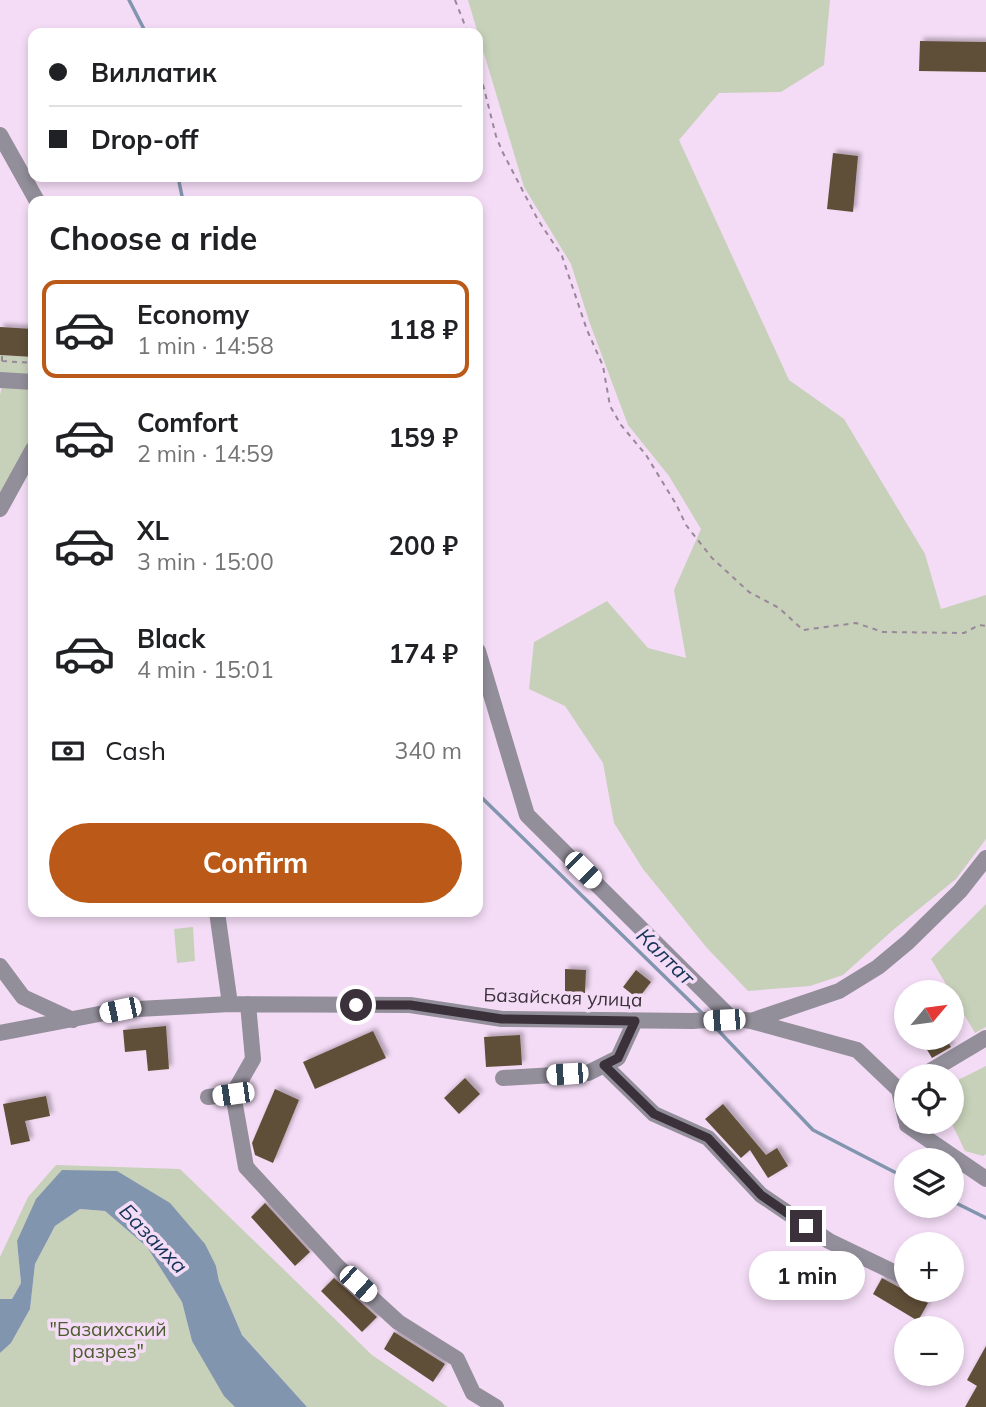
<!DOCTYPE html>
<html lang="en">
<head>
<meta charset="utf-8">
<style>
	body { margin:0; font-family:Mulish,sans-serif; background:#f6f6f6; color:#202124; height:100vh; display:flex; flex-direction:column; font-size:26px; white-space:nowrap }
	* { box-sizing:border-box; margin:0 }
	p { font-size:23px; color:#757577 }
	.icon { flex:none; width:38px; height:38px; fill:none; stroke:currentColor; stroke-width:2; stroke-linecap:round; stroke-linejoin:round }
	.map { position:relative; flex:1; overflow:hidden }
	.side { position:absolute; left:28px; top:196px; width:455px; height:721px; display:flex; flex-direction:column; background:#fff; border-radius:14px; box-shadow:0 4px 10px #0003 }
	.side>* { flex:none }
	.top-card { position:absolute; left:28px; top:28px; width:455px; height:154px; border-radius:14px; box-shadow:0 4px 10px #0003; display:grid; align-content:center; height:154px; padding:0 21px; background:#fff }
	.needle { width:46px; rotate:61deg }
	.controls { position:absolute; left:894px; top:980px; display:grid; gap:14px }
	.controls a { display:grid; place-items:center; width:70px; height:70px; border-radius:50%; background:#fff; box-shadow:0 4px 10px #0003; font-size:35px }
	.end { position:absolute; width:32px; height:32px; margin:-16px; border:9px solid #3a313b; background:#fff; box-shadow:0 0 0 4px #fff }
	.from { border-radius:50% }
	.bubble { position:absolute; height:49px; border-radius:24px; background:#fff; box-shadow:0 4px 10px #0003; font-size:23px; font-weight:700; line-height:49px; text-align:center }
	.car { position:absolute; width:21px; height:42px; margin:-21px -10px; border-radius:9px; box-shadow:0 0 5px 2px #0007; background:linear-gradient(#fff 24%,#345 0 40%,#fff 0 76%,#345 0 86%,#fff 0) }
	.top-card b { display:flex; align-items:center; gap:24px; height:66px; font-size:26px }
	.top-card b+b { border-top:2px solid #e0e0e0 }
	.top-card i { width:18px; height:18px; background:#202124 }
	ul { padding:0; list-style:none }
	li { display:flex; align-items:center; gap:21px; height:98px; margin:0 14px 10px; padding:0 7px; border:4px solid transparent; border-radius:14px }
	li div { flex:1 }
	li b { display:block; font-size:26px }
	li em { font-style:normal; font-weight:700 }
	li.selected { border-color:#ba5918 }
	li>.icon { width:63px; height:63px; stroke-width:1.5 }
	h2 { padding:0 21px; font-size:32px; line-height:84px }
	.pay { display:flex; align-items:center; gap:18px; height:77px; padding:0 21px; font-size:26px }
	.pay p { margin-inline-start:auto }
	.button { display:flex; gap:14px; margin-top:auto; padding:14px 21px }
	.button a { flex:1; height:80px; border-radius:42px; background:#ba5918; color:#fff; font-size:28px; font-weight:700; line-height:80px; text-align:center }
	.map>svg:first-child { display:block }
</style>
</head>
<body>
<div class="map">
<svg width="986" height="1407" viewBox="0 0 986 1407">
	<defs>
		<filter id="shadow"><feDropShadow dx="3.5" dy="-3.5" stdDeviation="2" flood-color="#0004"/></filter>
	</defs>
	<rect width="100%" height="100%" fill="#f4dcf6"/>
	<path fill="#c7d1b9" d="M 468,0 L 830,0 L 824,65 L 781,92 L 719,93 L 679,140 L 789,380 L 844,419 L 925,554 L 941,609 L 986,595 L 986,839 L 956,879 L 893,930 L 843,975 L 810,986 L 748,991 L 707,948 L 643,869 L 614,823 L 603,763 L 565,706 L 529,689 L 534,642 L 607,601 L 648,648 L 686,658 L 674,590 L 701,529 L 669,476 L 628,425 L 589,321 L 571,264 L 524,187 Z
		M 0,355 L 33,357 L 33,376 L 0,374 Z
		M 2,386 L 33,388 L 33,437 L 0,496 L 0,395 Z
		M 986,904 L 986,1027 L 975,1033 L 931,959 Z
		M 193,927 L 195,961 L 177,963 L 174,929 Z
		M 986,1066 L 986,1154 L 983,1156 L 965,1151 L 951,1122 L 952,1083 Z
		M 56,1165 L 180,1169 L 372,1355 L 448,1407 L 307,1407 L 242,1335 L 219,1281 L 216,1266 L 117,1171 L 17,1241 L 21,1283 L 12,1299 L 0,1299 L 0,1257 L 28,1197 Z
		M 80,1209 L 105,1211 L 147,1247 L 182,1302 L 192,1341 L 243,1407 L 0,1407 L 0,1353 L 11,1343 L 30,1309 L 35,1264 L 55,1226 Z"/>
	<path fill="#8295ae" d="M 62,1170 L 117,1171 L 170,1203 L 205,1244 L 216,1266 L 219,1281 L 242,1335 L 307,1407 L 235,1407 L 224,1396 L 192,1341 L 182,1302 L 147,1247 L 105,1211 L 80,1209 L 55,1226 L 35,1264 L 30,1309 L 11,1343 L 0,1353 L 0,1299 L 12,1299 L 21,1283 L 17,1241 L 36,1199 Z"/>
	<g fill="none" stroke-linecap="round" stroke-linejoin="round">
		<path stroke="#8295ae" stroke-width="3.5" d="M 129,0 L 146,33
			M 178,177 L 183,201
			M 478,794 L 704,1015
			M 714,1026 L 813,1130 L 906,1178
			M 952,1201 L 986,1218"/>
	</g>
	<path fill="#615039" filter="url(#shadow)" d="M 920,41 L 986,42 L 986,72 L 919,71 Z
		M 833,153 L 858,156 L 853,212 L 827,209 Z
		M 0,327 L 33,329 L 33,357 L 0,355 Z
		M 565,969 L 586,970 L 585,993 L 565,992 Z
		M 636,970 L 651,982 L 638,999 L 623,987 Z
		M 166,1026 L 169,1069 L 148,1071 L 146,1050 L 125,1052 L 123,1030 Z
		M 373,1031 L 386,1058 L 315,1089 L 303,1062 Z
		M 520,1035 L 522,1065 L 486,1067 L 484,1037 Z
		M 920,1038 L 946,1038 L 951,1047 L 932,1058 Z
		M 465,1078 L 480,1094 L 459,1114 L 444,1098 Z
		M 275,1089 L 299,1100 L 273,1163 L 255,1155 L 252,1143 Z
		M 46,1096 L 50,1116 L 25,1121 L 30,1141 L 11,1145 L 3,1104 Z
		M 723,1104 L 766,1155 L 777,1148 L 788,1166 L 768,1178 L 750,1150 L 741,1158 L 705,1119 Z
		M 265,1203 L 310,1252 L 295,1266 L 251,1217 Z
		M 334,1278 L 377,1317 L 362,1332 L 321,1291 Z
		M 882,1278 L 928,1303 L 918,1321 L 873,1294 Z
		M 394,1332 L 445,1364 L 433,1382 L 384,1349 Z
		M 986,1346 L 986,1407 L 965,1407 L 977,1386 L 967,1380 Z"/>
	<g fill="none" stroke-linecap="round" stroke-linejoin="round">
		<path stroke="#988799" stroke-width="2" stroke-dasharray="5 5" stroke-linecap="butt" d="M 455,0 L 468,33
			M 478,65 L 496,136 L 502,151 L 538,220 L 562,256 L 587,330 L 603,366 L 610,406 L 621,425 L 646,455 L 676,504 L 686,525 L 712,558 L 749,592 L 779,608 L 803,630 L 856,623 L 883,632 L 964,633 L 979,625 L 986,626
			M 2,361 L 33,363
			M 2,361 L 2,355"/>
		<path stroke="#928e9a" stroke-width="16" d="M 0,135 L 37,201
			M 0,380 L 33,382
			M 0,509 L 33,449
			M 478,651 L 527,815 L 731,1018
			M 217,912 L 230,1004
			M 0,966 L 23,997 L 73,1020
			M 248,1004 L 253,1059 L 233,1094 L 246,1167 L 337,1266 L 398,1322 L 457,1359 L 473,1393 L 496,1407
			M 751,1021 L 857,1050 L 899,1090 L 906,1086
			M 0,1033 L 120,1010 L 230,1004 L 410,1005 L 502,1019 L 693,1021 L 731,1018 L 751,1021 L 839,991 L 878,967 L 908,942 L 960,891 L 986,858
			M 604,1065 L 654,1114 L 708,1138 L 761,1195 L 829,1241 L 906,1278
			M 922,1076 L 986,1038
			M 503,1078 L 588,1073 L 618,1058 L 635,1021
			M 899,1090 L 906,1121
			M 208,1097 L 233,1094
			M 907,1122 L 907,1125 L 986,1179"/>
	</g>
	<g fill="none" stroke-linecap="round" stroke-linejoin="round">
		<path stroke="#3a313b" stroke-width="9" d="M 356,1005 L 410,1005 L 502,1019 L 635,1021 L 618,1058 L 604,1065 L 654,1114 L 708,1138 L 761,1195 L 806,1226"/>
	</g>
	<g text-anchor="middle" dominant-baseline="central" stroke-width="7" stroke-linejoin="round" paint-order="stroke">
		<g font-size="19" fill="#3a313b" stroke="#f4dcf6">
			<text transform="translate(563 997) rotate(2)">Базайская улица</text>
		</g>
		<g font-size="19" fill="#4c5c2e" stroke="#f4dcf6">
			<text x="108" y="1329">"Базаихский<tspan x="108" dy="22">разрез"</tspan></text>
		</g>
		<g font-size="21" font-style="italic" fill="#153356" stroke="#f4dcf6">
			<text transform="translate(666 956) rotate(44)">Калтат</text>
			<text transform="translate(154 1238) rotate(46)">Базаиха</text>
		</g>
	</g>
</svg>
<div class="controls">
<a><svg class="needle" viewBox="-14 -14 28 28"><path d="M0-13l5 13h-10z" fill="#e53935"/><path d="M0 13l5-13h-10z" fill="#757577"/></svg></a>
<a><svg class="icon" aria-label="locate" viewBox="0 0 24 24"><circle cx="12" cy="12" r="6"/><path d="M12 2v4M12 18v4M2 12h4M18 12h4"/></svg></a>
<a><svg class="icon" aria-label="layers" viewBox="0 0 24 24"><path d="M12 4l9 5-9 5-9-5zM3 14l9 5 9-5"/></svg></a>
<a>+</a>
<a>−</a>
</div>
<i class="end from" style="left:356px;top:1005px"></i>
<i class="end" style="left:806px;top:1226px"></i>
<div class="bubble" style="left:749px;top:1251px;width:116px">1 min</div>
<i class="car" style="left:583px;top:870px;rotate:135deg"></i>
<i class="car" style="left:120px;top:1010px;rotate:258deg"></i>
<i class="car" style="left:724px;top:1020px;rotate:267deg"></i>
<i class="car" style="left:567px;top:1074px;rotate:266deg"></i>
<i class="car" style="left:233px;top:1094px;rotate:262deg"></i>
<i class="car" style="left:358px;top:1284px;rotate:132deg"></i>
<div class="top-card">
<b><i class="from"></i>Виллатик</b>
<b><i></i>Drop-off</b>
</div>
<section class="side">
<h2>Choose a ride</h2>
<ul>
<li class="selected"><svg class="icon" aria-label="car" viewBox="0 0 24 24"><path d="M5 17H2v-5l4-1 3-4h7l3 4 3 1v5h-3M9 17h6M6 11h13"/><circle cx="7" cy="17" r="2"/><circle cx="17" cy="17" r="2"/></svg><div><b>Economy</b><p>1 min · 14:58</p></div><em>118 ₽</em></li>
<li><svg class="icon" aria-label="car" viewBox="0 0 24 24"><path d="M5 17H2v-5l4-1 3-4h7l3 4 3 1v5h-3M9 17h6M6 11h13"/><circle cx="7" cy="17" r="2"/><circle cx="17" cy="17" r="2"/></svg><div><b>Comfort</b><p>2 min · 14:59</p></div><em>159 ₽</em></li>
<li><svg class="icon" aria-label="car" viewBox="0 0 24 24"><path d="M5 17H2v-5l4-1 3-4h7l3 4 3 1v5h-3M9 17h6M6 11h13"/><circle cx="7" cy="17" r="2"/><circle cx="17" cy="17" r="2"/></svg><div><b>XL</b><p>3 min · 15:00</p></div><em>200 ₽</em></li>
<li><svg class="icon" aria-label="car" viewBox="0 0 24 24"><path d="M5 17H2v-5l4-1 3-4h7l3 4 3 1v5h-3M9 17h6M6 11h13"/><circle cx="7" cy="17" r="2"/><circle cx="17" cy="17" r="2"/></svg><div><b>Black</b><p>4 min · 15:01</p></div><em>174 ₽</em></li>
</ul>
<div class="pay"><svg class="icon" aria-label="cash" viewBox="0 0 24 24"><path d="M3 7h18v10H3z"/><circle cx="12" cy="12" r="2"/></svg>Cash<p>340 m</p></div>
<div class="button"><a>Confirm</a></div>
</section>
</div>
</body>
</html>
